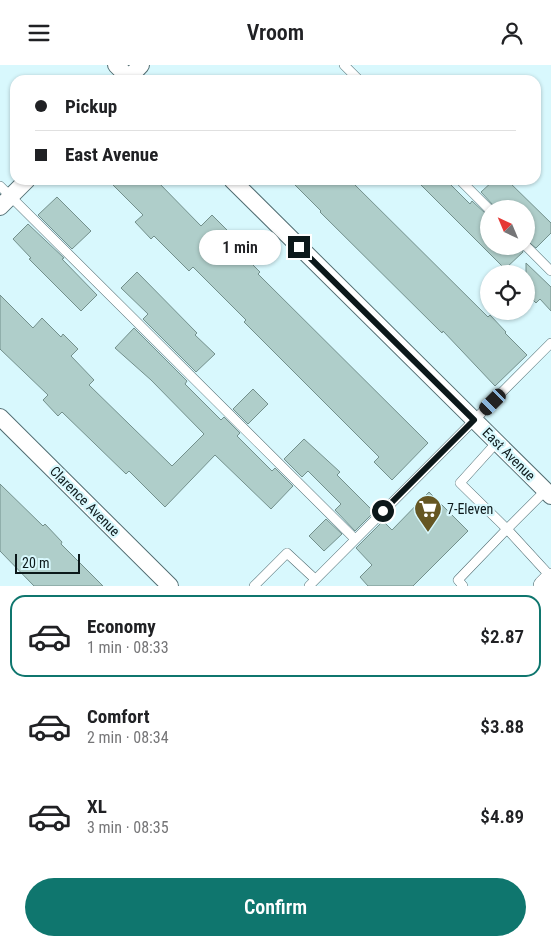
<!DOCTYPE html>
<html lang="en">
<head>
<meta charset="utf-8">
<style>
	body { margin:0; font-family:"Roboto Condensed",sans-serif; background:#f6f6f6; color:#202124; height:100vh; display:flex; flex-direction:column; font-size:19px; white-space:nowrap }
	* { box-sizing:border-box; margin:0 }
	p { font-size:16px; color:#757577 }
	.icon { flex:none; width:28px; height:28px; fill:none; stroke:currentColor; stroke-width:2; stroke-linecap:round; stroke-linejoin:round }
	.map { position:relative; height:521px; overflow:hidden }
	.side { display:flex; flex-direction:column; background:#fff; flex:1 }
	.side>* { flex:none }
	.hud { position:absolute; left:10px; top:10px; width:531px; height:110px; border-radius:15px; box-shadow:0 1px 4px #0004; display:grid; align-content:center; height:110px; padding:0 25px; background:#fff }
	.needle { width:32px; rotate:316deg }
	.buttons { position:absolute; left:480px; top:135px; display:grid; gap:10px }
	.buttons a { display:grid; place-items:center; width:55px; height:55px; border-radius:50%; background:#fff; box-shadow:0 1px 4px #0004; font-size:25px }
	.scale { position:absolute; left:15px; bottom:12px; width:65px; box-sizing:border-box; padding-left:5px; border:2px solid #0c181a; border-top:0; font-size:14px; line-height:18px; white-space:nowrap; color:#0c181a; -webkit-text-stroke:4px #d8f8fd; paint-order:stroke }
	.end { position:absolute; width:22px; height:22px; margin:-11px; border:6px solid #0c181a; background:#fff; box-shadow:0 0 0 2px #fff }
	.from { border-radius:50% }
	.bubble { position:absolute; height:35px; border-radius:18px; background:#fff; box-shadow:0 1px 4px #0004; font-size:16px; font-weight:600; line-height:35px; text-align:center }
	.car { position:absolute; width:15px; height:30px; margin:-15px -8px; border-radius:6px; box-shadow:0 0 4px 1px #0007; background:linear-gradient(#222 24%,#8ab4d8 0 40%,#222 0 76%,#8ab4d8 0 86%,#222 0) }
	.hud b { display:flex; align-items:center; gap:18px; height:48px; font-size:19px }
	.hud b+b { border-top:1px solid #e0e0e0 }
	.hud i { width:12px; height:12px; background:#202124 }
	ul { padding:9px 0 0; list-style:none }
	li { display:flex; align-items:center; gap:15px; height:82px; margin:0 10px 8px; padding:0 15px; border:2px solid transparent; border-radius:15px }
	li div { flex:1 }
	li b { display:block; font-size:19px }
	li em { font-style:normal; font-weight:600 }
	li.selected { border-color:#0f766e }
	li>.icon { width:45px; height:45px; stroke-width:1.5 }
	.button { display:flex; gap:10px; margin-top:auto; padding:10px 25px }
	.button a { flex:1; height:58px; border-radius:30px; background:#0f766e; color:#fff; font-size:20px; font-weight:600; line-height:58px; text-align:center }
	header { display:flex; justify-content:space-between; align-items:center; height:65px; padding:0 25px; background:#fff; font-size:22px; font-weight:600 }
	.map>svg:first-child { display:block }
</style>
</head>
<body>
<header><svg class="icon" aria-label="menu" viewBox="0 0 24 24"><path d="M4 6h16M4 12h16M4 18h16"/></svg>Vroom<svg class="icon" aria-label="person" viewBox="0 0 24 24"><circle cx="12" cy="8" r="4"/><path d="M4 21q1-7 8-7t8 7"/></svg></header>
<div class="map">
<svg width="551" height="521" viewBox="0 0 551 521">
	<rect width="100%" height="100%" fill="#d8f8fd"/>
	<path fill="#afceca" stroke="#73908c" d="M 108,115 L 156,115 L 201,161 L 212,150 L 229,167 L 224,171 L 260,207 L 258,209 L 428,378 L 392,415 L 374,397 L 379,392 L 244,257 L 246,255 L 193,202 L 189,206 L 154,171 L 151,174 L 135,157 L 143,150 Z
		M 290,115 L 350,115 L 488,252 L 490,250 L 506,267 L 505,268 L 527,290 L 495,321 L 443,266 L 442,268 L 320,147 L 321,146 Z
		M 416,115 L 446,115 L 470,139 L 472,136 L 485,148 L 489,150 L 489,181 L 520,181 L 523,187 L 505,204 Z
		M 494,115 L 507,115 L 551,158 L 551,168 L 536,183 L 526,175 L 526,144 L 495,144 L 493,140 L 481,127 Z
		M 57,132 L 91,166 L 72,184 L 38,150 Z
		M 28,159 L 64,193 L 62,194 L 97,230 L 81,246 L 29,194 L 31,193 L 13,174 Z
		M 526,198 L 551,222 L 551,246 L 540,234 L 536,238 L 526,228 Z
		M 137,207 L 197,268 L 195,270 L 215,289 L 196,307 L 143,254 L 148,249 L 121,223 Z
		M 0,230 L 33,263 L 42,253 L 61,272 L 63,269 L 78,284 L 71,291 L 94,315 L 89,320 L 172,401 L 204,369 L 151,315 L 115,283 L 134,263 L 187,316 L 185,319 L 221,355 L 224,352 L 240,368 L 237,371 L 272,406 L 275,403 L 293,421 L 271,444 L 215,390 L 165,442 L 129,406 L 126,409 L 62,347 L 58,351 L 43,335 L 48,330 L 0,284 Z
		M 253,324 L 268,339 L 248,359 L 233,344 Z
		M 304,374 L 340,407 L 337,410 L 374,447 L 355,466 L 335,445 L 341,439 L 308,406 L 302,412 L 284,394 Z
		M 0,419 L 43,461 L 45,459 L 62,477 L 61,479 L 103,521 L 34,521 L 0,486 Z
		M 429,427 L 468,466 L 413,521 L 368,521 L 360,512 L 372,500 L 356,483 L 383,456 L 392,465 Z
		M 326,454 L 342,469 L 324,486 L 309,471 Z"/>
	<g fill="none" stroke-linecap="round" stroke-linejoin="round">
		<defs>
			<path id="service" d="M 344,0 L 359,15
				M 460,115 L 489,144
				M 0,121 L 355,474
				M 526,181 L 551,206
				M 497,377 L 460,418 L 507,464 L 545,426
				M 254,521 L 287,488 L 315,514
				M 309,521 L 551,278
				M 463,521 L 458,515 L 507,464 L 551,512"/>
			<path id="minor" d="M 116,0 L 131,15
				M 127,15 L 141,0
				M 232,115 L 551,431
				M 0,142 L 27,115
				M 0,352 L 170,521"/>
			<path id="tertiary" d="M 544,521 L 551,514"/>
		</defs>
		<use href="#service" stroke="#516d72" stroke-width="10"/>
		<use href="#minor" stroke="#516d72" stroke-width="18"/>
		<use href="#tertiary" stroke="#516d72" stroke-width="22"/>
		<use href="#service" stroke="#fff" stroke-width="9"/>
		<use href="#minor" stroke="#fff" stroke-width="16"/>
		<use href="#tertiary" stroke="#fff" stroke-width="21"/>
	</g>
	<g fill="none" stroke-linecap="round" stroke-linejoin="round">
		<path stroke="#0c181a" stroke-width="6" d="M 299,182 L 474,355 L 383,446"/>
	</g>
	<defs>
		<symbol id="supermarket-pin" viewBox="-11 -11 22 30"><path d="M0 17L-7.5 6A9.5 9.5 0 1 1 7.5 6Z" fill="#655623" stroke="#d8f8fd"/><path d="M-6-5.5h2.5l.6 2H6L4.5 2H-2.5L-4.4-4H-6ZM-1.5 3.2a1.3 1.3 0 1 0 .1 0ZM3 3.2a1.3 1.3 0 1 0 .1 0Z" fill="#fff"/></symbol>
	</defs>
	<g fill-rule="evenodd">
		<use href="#supermarket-pin" x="412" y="428" width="32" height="43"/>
	</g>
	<g text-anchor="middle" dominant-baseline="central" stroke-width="4.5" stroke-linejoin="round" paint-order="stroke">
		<g font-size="14" fill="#0c181a" stroke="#d8f8fd">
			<text transform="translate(509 389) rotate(45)">East Avenue</text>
			<text transform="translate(85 436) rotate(45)">Clarence Avenue</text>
		</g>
		<g font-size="14" fill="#0c181a" stroke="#d8f8fd" text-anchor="start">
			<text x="447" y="444">7-Eleven</text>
		</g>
	</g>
</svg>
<div class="buttons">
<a><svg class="needle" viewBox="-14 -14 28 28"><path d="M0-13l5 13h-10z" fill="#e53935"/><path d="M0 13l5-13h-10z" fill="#757577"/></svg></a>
<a><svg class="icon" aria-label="locate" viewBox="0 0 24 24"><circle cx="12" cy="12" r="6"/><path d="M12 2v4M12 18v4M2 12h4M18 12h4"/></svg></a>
</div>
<div class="scale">20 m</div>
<i class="end from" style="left:383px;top:446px"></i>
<i class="end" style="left:299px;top:182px"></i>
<div class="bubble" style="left:199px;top:165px;width:82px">1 min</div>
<i class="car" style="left:493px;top:337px;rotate:225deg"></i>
<div class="hud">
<b><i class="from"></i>Pickup</b>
<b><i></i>East Avenue</b>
</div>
</div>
<section class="side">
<ul>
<li class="selected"><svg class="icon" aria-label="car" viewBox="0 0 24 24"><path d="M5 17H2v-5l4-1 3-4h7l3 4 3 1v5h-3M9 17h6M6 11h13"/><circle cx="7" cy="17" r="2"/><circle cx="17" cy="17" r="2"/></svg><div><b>Economy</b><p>1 min · 08:33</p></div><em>$2.87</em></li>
<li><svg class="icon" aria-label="car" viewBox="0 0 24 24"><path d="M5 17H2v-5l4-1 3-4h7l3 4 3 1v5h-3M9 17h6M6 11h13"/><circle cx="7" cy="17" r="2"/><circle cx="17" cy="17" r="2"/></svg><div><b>Comfort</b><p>2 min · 08:34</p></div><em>$3.88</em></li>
<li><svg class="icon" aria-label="car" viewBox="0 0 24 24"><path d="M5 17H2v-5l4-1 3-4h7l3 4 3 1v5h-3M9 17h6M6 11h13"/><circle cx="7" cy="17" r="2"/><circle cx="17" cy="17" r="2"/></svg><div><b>XL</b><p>3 min · 08:35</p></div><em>$4.89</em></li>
</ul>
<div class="button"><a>Confirm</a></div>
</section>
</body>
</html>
